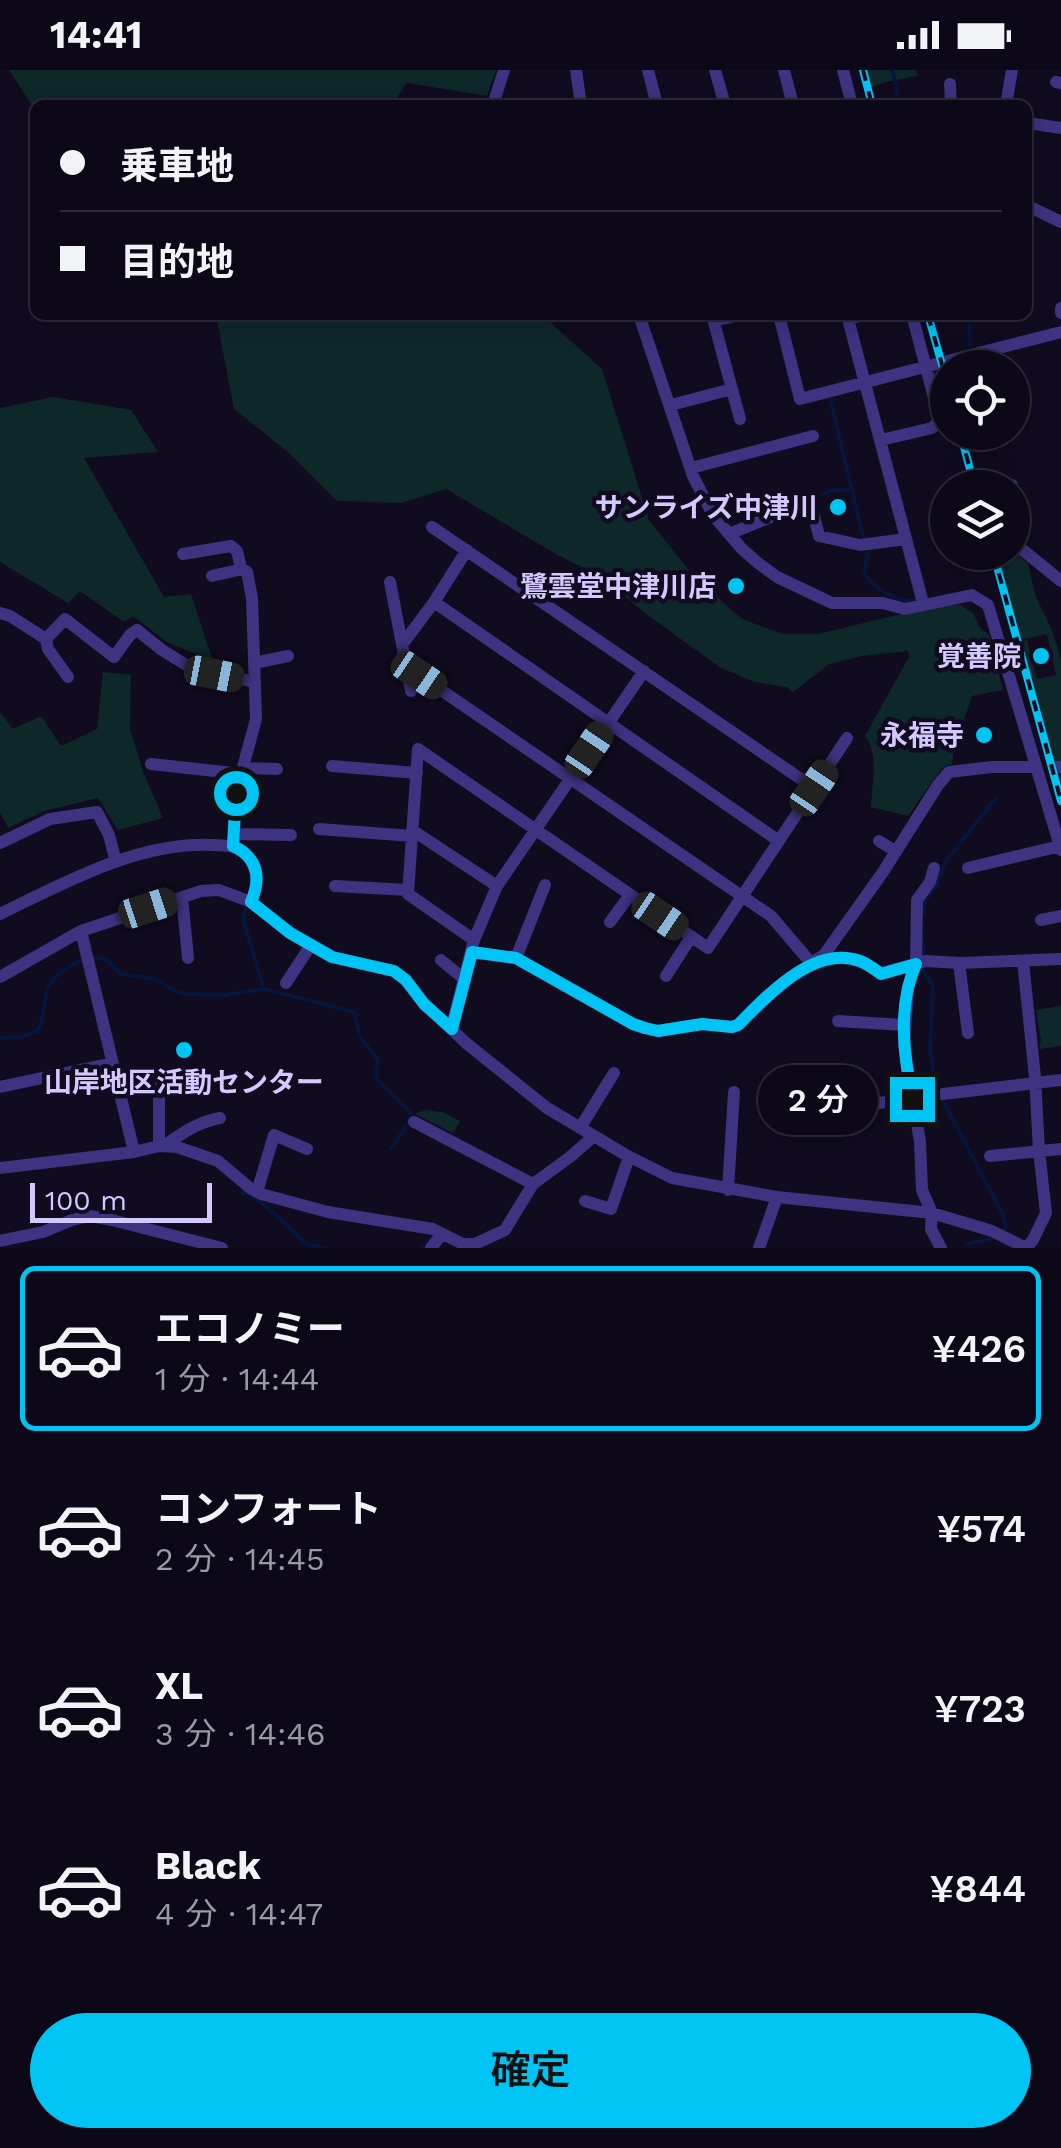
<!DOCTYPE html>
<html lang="ja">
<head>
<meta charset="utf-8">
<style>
	body { margin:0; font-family:"Work Sans","Noto Sans JP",sans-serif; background:#1a1624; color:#f1f3f6; height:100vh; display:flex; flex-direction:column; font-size:38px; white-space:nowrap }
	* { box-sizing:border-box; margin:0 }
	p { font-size:32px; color:#9a9aa1 }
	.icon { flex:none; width:55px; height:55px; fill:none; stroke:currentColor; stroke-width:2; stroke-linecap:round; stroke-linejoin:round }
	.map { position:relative; height:1178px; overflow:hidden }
	.side { display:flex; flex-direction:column; background:#0c0817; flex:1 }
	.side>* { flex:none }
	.guide { position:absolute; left:30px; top:30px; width:1002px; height:220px; border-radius:15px; box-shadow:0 5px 25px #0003,0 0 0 2px #2c2936; display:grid; align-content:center; height:220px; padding:0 30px; background:#0c0817 }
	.fabs { position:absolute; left:930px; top:280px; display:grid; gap:20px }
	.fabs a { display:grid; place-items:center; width:100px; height:100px; border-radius:50%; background:#0c0817; box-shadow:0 5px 25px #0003,0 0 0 2px #2c2936; font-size:50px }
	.scale { position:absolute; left:30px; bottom:25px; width:182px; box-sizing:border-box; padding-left:10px; border:5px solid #d4c9ff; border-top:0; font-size:28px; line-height:35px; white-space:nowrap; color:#d4c9ff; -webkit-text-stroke:8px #100b1f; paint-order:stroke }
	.end { position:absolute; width:45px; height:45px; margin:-22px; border:12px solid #00c5f4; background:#111; box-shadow:0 0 0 5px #111 }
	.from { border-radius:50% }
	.bubble { position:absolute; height:70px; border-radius:35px; background:#0c0817; box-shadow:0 5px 25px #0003,0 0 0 2px #2c2936; font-size:32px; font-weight:600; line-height:70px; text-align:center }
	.car { position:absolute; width:30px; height:60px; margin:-30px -15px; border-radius:12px; box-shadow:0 0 8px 2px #0007; background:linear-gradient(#222 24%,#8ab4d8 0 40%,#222 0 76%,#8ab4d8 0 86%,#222 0) }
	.guide b { display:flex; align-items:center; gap:35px; height:95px; font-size:38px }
	.guide b+b { border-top:2px solid #2c2936 }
	.guide i { width:25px; height:25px; background:#f1f3f6 }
	ul { padding:18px 0 0; list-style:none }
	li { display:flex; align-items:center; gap:30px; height:165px; margin:0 20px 15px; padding:0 10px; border:5px solid transparent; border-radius:15px }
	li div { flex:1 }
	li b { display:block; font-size:38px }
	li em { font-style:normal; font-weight:600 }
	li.current { border-color:#00c5f4 }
	li>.icon { width:90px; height:90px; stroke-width:1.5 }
	.action { display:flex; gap:20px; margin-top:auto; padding:20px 30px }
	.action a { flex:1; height:115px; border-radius:60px; background:#00c5f4; color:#111; font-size:40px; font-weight:600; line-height:115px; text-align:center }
	.status { display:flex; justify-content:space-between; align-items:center; height:70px; padding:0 50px; background:#0c0817; direction:ltr }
	.status svg { height:28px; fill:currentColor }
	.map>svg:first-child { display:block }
</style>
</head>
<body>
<div class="status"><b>14:41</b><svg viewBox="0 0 49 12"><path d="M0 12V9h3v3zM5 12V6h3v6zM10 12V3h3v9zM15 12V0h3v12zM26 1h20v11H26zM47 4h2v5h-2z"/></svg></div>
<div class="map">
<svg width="1061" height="1178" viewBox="0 0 1061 1178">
	<rect width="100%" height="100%" fill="#100b1f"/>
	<path fill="#0e2729" d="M 9,0 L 496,0 L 487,26 L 407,13 L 392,35 L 35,35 L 35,40 Z
		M 866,0 L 916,0 L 917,6 L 890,11 L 871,17 Z
		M 216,245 L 548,245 L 551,253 L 602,299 L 649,450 L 691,503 L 742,549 L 782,564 L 818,564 L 905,543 L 959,534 L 973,543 L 981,559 L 989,565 L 1003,620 L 972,626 L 954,679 L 952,694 L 942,698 L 908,746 L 871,737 C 872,715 879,684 865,666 L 909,587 L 908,581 L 862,586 L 829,594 L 793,622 L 786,617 L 755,612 L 721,598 L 642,541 L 607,510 L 556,484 L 446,419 L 401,433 L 337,431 L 290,384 L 234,339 Z
		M 53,327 L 131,340 L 158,382 L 84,388 L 164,527 L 191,524 L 213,591 L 167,572 L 133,546 L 124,552 L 80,521 L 68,533 L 0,492 L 0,338 Z
		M 1013,481 L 1028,493 L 1035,525 L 1052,560 L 1061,590 L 1061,691 L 1054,693 L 1020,572 L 1027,570 L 1037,609 L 1056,605 L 1047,564 L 1020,570 L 996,483 L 1012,482 Z
		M 103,602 L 131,605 L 130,659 L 144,704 L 163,748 L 118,760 L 98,728 L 44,741 L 8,758 L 0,742 L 0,642 L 13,659 L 41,646 L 61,676 L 97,659 Z
		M 1061,936 L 1061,976 L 1039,979 L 1041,970 L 1036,940 Z
		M 425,1040 L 442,1042 L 460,1051 L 453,1063 L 415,1044 Z"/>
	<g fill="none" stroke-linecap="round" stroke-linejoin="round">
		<path stroke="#06153c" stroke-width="4" d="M 892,0 L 896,14 L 897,35
			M 969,245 L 970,275
			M 831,332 L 863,466
			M 817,427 L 831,421 L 853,419
			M 868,483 L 864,503 C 873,518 895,531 913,531
			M 245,838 L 243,849 L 264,919
			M 923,843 L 925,831 L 937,814 L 946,791 L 996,728
			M 922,867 L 924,887
			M 93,887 L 108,890 L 120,904 L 156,909 L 173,920 L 185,924 L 224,925 L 264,919 L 354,942 L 360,967 L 378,990 L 376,1005 L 378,1011 L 410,1042 L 411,1048 L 392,1078
			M 921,896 L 933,917 L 930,980 L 936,1017 L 1003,1145 L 1006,1156 L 1002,1164
			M 0,968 L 20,967 L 38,961 C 53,923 33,915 80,891
			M 242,1122 L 260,1131 L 308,1175 L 326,1178
			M 968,1174 L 993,1168
			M 423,1178 L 433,1165"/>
		<path stroke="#3d3380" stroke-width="12" d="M 576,0 L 581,35
			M 648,0 L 657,35
			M 715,0 L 725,35
			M 784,0 L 793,35
			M 843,0 L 852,35
			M 1056,12 L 1061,13
			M 950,14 L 951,35
			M 493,35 L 504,0
			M 1006,35 L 1012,0
			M 1028,53 L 1061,58
			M 1028,136 L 1061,152
			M 1061,238 L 1061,243
			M 639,245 L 693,406 L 713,445 L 742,479 L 758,493 L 777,507 L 832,533 L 883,533 L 905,539 L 972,525 L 988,535 L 1061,780
			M 712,245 L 740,349
			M 779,245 L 800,329 L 1061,262
			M 847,245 L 923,533
			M 848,249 L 865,245
			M 714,251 L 739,245
			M 671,335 L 732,319
			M 881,370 L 932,358 L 940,350 L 912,245
			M 691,398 L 813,366
			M 1012,418 L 1012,415
			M 1012,444 L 1018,454 L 1013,472 L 1061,511
			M 432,457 L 814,718
			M 729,464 L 810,431 L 819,466 L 860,475 L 906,469
			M 183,484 L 231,476 L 237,481 L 241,498 L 247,502 L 252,528 L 256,649 L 236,723 L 233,776
			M 212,506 L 242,499
			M 390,512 L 411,621
			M 434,532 L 779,771
			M 0,543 L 10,546 L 46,569 L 65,549 L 114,587 L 130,565 L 137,560 L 162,580 L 191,598 L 254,612
			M 46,569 L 48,579 L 68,607
			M 402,575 L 434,532 L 467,480
			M 254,593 L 288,586
			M 419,605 L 771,846 L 811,893 L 824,885 L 883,802 L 938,715 L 949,702 L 992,697 L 1035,697
			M 418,679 L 708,878 L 847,668
			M 418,679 L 408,824 L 474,870
			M 151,694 L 242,704
			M 332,696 L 417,703
			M 1057,697 L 1061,697
			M 243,698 L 277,699
			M 319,759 L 412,766
			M 412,760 L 497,816
			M 234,764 L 291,765
			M 879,771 L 895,781
			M 0,773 L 50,749 L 97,742 L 109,765 L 116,792
			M 934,798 L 930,812 L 917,830 L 916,894 L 908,917 L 904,976 L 920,1072 L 922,1120 L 932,1143 L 931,1159 L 941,1178
			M 968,798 L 1060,776
			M 335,816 L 408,820
			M 182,827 L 188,888
			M 0,844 C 66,812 139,771 214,775 C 229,776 240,775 249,788 C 260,804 258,815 251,832
			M 1041,850 L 1061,846
			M 610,852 L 630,825
			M 81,861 L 134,1082
			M 472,882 L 516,888 L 633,954 L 645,958 L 657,961 L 702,954 L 732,957 L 738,955 C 767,926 814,874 860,891 C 868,894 874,899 881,903 L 926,891 L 959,893 L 1061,889
			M 516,888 L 545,815
			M 441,890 L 465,910
			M 1023,891 L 1035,1007 L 1039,1081 L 1046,1143 L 1033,1170 L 1026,1178
			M 959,893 L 968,963
			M 666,906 L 691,867
			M 0,907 L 81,861 L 201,821 L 219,820 L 251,832 L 291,863 L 333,887 L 394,901 L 405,910 L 424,933 L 466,973 L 547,1038 L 626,1085 L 672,1108 L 777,1127 L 932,1143 L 992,1161 L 1026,1178
			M 286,913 L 311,875
			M 838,951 L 904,955
			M 451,959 L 474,870 L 497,816 L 644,601
			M 159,1014 L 159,1076
			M 0,1017 L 113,993
			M 943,1024 L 1061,1010
			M 820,1036 L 862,1035 L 912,1029
			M 414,1052 L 533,1114
			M 580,1058 L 614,1003
			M 164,1076 C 182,1063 198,1052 220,1048
			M 990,1086 L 1061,1079
			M 0,1098 L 134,1082 L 159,1076 L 177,1077 L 218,1091 L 250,1118 L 261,1124 L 328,1142 L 433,1159 L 463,1174 L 475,1174 L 505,1160 L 533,1114 L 570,1087 L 594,1066
			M 728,1120 L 734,1022
			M 257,1122 L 274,1065 L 307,1079
			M 585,1131 L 611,1139 L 629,1087
			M 0,1171 L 43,1162 L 72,1150 L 90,1146 L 112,1150 L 222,1178
			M 431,1178 L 442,1164
			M 759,1178 L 777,1127"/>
		<defs>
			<path id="rail" d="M 863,0 L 872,35
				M 928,245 L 948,316
				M 960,362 L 975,418
				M 993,482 L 1061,731"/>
		</defs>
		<use href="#rail" stroke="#00c5f4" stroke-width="8"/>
		<use href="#rail" stroke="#100b1f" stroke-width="4" stroke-dasharray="11" stroke-linecap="butt"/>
	</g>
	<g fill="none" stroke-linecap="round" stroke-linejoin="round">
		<path stroke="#00c5f4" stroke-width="12" d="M 236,723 L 233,776 C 259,788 261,809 251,832 L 290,863 L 332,887 L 394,901 L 406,910 L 424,934 L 452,959 L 472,882 L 516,888 L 633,954 L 645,958 L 658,961 L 702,954 L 732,957 L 738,955 C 767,926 814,874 860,891 C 868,894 874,899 881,904 L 916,894 C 897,936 904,984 912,1029"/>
	</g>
	<g fill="#00c5f4" stroke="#100b1f" stroke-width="4">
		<circle cx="838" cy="437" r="10"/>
		<circle cx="736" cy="516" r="10"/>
		<circle cx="1041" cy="586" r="10"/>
		<circle cx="984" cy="665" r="10"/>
		<circle cx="184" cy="980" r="10"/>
	</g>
	<g text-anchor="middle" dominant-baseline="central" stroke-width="9" stroke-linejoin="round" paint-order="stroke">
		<g font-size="28" font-weight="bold" fill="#d4c9ff" stroke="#100b1f" text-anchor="end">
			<text x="818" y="437">サンライズ中津川</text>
			<text x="716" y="516">鷺雲堂中津川店</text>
			<text x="1021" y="586">覚善院</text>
			<text x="964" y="665">永福寺</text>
			<text x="184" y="1012" text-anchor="middle">山岸地区活動センター</text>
		</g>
	</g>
</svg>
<div class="fabs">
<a><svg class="icon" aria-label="locate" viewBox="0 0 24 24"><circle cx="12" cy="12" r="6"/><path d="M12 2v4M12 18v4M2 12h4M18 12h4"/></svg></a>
<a><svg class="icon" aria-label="layers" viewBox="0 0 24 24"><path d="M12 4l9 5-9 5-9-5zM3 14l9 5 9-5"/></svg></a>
</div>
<div class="scale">100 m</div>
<i class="end from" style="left:236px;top:723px"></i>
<i class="end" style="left:912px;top:1029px"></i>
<div class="bubble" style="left:758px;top:995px;width:120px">2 分</div>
<i class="car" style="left:214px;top:604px;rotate:101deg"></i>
<i class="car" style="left:419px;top:605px;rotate:124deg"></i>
<i class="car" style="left:589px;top:680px;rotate:34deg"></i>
<i class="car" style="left:814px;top:718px;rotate:34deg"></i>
<i class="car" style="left:148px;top:838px;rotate:72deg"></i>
<i class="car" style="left:660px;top:846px;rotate:124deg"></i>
<div class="guide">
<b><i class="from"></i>乗車地</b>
<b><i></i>目的地</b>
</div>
</div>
<section class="side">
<ul>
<li class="current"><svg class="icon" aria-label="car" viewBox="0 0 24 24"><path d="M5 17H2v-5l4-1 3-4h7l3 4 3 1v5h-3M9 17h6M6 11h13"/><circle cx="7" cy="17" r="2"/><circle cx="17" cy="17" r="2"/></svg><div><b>エコノミー</b><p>1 分 · 14:44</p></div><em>¥426</em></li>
<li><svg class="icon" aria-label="car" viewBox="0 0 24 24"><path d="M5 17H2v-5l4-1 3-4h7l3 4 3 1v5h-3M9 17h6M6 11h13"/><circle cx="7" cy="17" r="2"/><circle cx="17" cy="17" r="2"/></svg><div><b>コンフォート</b><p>2 分 · 14:45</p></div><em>¥574</em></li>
<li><svg class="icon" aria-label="car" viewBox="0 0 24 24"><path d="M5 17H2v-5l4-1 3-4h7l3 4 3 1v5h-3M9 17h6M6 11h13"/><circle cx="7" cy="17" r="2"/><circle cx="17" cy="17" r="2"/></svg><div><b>XL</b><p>3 分 · 14:46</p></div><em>¥723</em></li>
<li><svg class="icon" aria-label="car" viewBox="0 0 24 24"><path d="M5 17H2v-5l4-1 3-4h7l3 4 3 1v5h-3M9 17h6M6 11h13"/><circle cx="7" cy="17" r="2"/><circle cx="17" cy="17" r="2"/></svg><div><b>Black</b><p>4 分 · 14:47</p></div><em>¥844</em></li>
</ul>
<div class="action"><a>確定</a></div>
</section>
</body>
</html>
